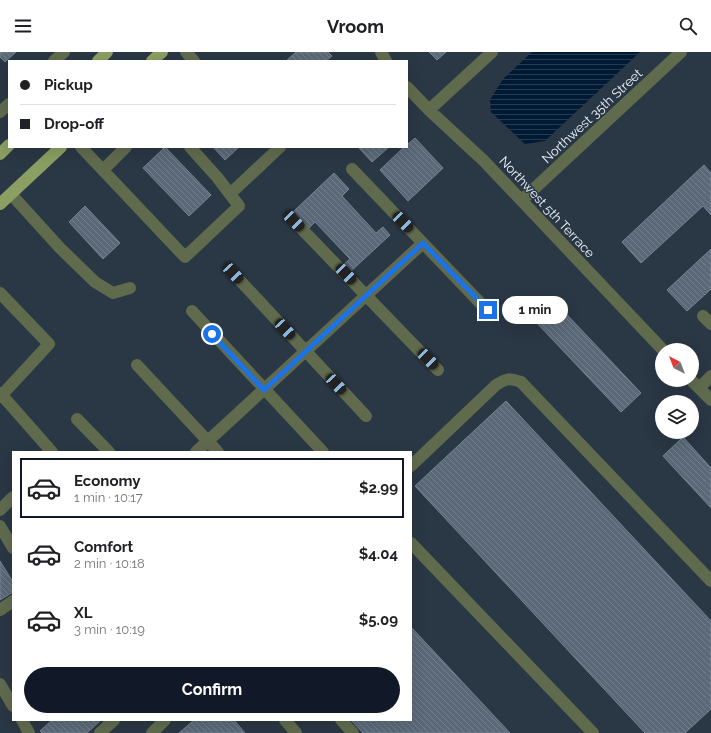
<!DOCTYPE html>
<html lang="en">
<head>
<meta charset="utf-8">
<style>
	body { margin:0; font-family:Raleway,sans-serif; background:#f6f6f6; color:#202124; height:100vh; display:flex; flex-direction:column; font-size:15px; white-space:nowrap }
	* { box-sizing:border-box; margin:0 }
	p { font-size:13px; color:#757577 }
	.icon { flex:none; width:22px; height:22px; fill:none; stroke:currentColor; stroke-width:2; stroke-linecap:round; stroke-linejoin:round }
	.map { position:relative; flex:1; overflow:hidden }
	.panel { position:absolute; left:12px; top:399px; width:400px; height:270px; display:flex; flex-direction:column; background:#fff; border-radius:0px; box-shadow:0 4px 16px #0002 }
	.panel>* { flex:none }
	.hud { position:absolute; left:8px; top:8px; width:400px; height:88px; border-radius:0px; box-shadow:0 4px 16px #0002; display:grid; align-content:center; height:88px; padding:0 12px; background:#fff }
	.needle { width:26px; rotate:318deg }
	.tools { position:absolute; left:655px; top:291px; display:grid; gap:8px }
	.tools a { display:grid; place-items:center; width:44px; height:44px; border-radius:50%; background:#fff; box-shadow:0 4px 16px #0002; font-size:20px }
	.end { position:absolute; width:18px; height:18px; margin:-9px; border:5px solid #1a73e8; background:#fff; box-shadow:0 0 0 2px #fff }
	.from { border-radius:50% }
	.bubble { position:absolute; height:28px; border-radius:14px; background:#fff; box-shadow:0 4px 16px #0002; font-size:13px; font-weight:700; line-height:28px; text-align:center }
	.car { position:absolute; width:12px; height:24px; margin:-12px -6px; border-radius:5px; box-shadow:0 0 3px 1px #0007; background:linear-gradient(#222 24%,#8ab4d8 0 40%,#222 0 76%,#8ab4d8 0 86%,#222 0) }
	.hud b { display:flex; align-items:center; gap:14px; height:38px; font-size:15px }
	.hud b+b { border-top:1px solid #e0e0e0 }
	.hud i { width:10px; height:10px; background:#202124 }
	ul { padding:7px 0 0; list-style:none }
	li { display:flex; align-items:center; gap:12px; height:60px; margin:0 8px 6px; padding:0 4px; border:2px solid transparent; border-radius:0px }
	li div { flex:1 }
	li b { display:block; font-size:15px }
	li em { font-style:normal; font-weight:700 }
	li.current { border-color:#111827 }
	li>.icon { width:36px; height:36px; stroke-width:1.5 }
	.primary-button { display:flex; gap:8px; margin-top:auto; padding:8px 12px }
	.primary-button a { flex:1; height:46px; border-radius:24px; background:#111827; color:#fff; font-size:16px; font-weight:700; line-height:46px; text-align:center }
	header { display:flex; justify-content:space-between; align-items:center; height:52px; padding:0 12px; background:#fff; font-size:18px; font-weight:700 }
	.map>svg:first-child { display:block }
</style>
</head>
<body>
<header><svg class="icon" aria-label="menu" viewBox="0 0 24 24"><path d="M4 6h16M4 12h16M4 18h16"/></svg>Vroom<svg class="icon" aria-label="search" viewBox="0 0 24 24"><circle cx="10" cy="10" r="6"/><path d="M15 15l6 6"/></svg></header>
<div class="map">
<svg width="711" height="681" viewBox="0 0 711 681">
	<defs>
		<pattern id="water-rules" width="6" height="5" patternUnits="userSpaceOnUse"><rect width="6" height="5" fill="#001a34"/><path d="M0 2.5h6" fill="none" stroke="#263c52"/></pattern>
		<pattern id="building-back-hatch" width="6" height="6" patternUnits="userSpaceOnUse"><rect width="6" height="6" fill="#5a6877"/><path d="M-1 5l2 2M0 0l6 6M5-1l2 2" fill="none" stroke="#727e8b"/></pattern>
	</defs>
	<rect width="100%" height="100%" fill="#2a3744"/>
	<path fill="url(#water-rules)" d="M 532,0 L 640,0 L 545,89 L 525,92 L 491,60 L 490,48 L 503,27 Z"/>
	<path fill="url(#building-back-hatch)" stroke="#758393" d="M 0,0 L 16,0 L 5,10 L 0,5 Z
		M 296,0 L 328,0 L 332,4 L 326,9 L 286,9 Z
		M 429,0 L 446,0 L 437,8 Z
		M 415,86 L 443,116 L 408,149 L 380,118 L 404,95 L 407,95 L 407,93 Z
		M 165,95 L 211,143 L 189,164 L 143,116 Z
		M 213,95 L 239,95 L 225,108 Z
		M 358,95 L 389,95 L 372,110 Z
		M 704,113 L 711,121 L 711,163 L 703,154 L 641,211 L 622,190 Z
		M 334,121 L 349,137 L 342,144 L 376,181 L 383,175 L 390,183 L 350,220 L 343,213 L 350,207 L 315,170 L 309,176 L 294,159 Z
		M 85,154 L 120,191 L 103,207 L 69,170 Z
		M 711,197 L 711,237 L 687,259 L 667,238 Z
		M 555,250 L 641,341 L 621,360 L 535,269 Z
		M 506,349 L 711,569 L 711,657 L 685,681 L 645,681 L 415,434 Z
		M 683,385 L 711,416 L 711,456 L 663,404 Z
		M 0,509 L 13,530 L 13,540 L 0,548 Z
		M 411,575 L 510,681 L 363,681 L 351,668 L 411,668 Z
		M 52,668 L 101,668 L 87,681 L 42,681 L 40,679 Z
		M 194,668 L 234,668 L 245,681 L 179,681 Z"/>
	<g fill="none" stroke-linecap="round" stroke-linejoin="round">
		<path stroke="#606b4e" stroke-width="12" d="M 186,0 L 194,9
			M 381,0 L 386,9
			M 54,9 L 64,0
			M 407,35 L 429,58 L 484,109 L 663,298
			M 429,58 L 492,0
			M 0,60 L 9,52
			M 81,95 L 185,205 L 239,154 L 217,125 L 190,95
			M 352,117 L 487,258
			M 103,118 L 126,95
			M 11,142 L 60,196 L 95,230 L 113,241 L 130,236
			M 230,142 L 280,95
			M 522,148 L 681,0
			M 294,169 L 438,318
			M 233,221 L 366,364
			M 0,241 L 49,292 L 0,345
			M 192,259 L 323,400
			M 703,264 L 711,272
			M 137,313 L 218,400
			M 691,328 L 711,348
			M 699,336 L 711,324
			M 0,341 L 52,400
			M 77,367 L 109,400
			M 196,400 L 423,191
			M 411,414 L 496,333 C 507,326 509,326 521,330 L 711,529
			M 0,458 L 13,445
			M 0,474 L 13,496
			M 411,491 L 593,681
			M 0,558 L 13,549
			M 0,632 L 13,654
			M 22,668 L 29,681
			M 285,668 L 296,681
			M 341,668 L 353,681
			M 100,681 L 114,668
			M 152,681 L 165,668"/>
		<path stroke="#8a9f61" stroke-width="12" d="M 98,9 L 107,0
			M 152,9 L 162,0
			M 0,102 L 9,93
			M 0,152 L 61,95"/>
	</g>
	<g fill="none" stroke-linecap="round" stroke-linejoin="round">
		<path stroke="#1a73e8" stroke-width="5" d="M 212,282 L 264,338 L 423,191 L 488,258"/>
	</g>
	<g text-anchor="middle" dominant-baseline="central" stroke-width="3" stroke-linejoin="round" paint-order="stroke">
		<g font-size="13" fill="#edf5fe" stroke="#2a3744">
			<text transform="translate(592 64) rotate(-43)">Northwest 35th Street</text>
			<text transform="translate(547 155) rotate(47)">Northwest 5th Terrace</text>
		</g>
	</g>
</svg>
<div class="tools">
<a><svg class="needle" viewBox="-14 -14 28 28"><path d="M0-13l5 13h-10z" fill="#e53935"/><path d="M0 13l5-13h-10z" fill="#757577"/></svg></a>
<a><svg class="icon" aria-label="layers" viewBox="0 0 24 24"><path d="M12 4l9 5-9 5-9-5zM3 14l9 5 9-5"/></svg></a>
</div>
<i class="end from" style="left:212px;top:282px"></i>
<i class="end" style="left:488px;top:258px"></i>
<div class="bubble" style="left:502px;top:244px;width:66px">1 min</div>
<i class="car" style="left:294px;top:169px;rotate:136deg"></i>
<i class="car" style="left:403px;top:170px;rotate:136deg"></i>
<i class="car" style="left:233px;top:221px;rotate:137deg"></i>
<i class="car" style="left:346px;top:222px;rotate:136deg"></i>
<i class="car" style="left:285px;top:277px;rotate:137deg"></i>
<i class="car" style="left:428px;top:307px;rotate:136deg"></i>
<i class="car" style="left:336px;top:332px;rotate:137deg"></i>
<div class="hud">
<b><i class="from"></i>Pickup</b>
<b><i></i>Drop-off</b>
</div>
<section class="panel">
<ul>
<li class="current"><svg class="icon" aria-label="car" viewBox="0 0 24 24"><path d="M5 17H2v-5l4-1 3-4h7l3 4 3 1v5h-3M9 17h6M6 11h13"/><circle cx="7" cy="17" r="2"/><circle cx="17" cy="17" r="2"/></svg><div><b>Economy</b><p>1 min · 10:17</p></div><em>$2.99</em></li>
<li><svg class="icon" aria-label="car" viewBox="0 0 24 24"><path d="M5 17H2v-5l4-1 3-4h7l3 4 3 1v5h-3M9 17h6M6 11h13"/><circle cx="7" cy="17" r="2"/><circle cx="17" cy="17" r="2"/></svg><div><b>Comfort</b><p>2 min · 10:18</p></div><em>$4.04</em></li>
<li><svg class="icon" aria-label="car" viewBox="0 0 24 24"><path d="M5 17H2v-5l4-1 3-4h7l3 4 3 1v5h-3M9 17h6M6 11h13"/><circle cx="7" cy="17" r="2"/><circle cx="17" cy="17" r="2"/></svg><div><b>XL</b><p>3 min · 10:19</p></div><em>$5.09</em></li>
</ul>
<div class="primary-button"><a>Confirm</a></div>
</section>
</div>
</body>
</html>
